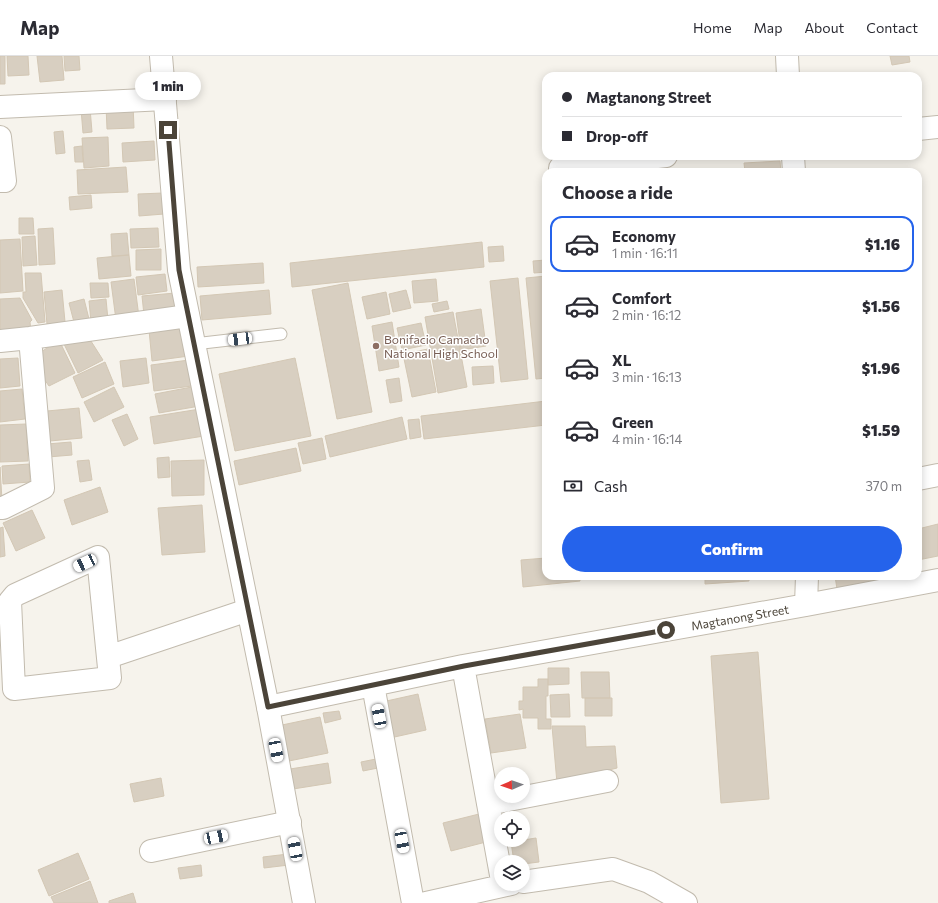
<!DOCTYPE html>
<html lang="en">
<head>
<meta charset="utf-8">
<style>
	body { margin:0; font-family:Commissioner,sans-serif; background:#f2f2f3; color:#2b2b33; height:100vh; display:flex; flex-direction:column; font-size:15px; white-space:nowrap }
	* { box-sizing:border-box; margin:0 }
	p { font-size:13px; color:#7c7c81 }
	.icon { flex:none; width:22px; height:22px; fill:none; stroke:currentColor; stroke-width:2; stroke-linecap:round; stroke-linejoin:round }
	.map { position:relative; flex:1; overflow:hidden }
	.drawer { position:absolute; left:542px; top:112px; width:380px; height:412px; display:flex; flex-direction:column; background:#fff; border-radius:12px; box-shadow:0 2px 10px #0003 }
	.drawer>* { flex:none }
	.guide { position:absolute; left:542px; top:16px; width:380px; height:88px; border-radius:12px; box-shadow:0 2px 10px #0003; display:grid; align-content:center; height:88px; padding:0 20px; background:#fff }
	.needle { width:26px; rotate:268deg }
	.fabs { position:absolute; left:494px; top:711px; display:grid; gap:8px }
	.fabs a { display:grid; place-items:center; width:36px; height:36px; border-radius:50%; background:#fff; box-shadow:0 2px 10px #0003; font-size:20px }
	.end { position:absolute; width:18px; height:18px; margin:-9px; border:5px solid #4b4439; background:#fff; box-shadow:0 0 0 2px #fff }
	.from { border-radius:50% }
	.bubble { position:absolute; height:28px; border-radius:14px; background:#fff; box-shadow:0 2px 10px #0003; font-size:13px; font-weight:800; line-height:28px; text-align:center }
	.car { position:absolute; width:12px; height:24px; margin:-12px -6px; border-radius:5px; box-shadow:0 0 3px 1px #0007; background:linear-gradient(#fff 24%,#345 0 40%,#fff 0 76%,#345 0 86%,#fff 0) }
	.guide b { display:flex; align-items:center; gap:14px; height:38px; font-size:15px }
	.guide b+b { border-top:1px solid #e1e1e2 }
	.guide i { width:10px; height:10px; background:#2b2b33 }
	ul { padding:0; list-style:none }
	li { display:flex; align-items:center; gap:12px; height:56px; margin:0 8px 6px; padding:0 12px; border:2px solid transparent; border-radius:12px }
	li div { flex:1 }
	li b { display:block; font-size:15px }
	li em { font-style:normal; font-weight:800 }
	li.on { border-color:#2563eb }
	li>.icon { width:36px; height:36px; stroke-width:1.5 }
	h2 { padding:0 20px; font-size:18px; line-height:48px }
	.pay { display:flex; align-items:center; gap:10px; height:44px; padding:0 20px; font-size:15px }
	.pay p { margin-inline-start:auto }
	.primary-button { display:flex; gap:8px; margin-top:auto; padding:8px 20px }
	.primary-button a { flex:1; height:46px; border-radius:24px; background:#2563eb; color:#fff; font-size:16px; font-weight:800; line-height:46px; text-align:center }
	header { display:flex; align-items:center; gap:24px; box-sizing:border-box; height:56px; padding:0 20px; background:#fff; border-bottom:1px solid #e1e1e2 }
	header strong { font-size:19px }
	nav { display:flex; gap:22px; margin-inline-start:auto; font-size:14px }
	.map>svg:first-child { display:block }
</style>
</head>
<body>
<header>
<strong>Map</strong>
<nav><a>Home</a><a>Map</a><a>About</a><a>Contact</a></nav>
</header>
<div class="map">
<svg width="938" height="847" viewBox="0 0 938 847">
	<rect width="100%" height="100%" fill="#f6f3ec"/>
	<path fill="#d8cfc1" stroke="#d3c7b4" d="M 0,0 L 5,0 L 5,28 L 0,28 Z
		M 7,0 L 28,0 L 29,19 L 8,20 Z
		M 37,0 L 62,0 L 64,24 L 40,26 Z
		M 64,0 L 79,0 L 80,14 L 65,15 Z
		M 890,0 L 909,0 L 910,6 L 892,9 Z
		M 133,48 L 134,72 L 107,73 L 106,50 Z
		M 90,52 L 92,76 L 83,77 L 81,53 Z
		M 63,75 L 65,97 L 56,98 L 54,76 Z
		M 108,81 L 109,110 L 84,112 L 82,82 Z
		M 154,85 L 155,104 L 123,106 L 122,87 Z
		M 82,90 L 83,106 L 75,106 L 74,91 Z
		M 780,105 L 781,116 L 745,116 L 744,107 Z
		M 126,111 L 128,136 L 78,138 L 77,114 Z
		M 163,137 L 164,158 L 139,160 L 138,138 Z
		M 91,139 L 92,152 L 70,154 L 69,141 Z
		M 19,162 L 33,162 L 34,178 L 19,178 Z
		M 53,172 L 55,208 L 39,209 L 38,173 Z
		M 158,172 L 159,191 L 131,192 L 130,173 Z
		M 127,177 L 129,199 L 112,200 L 111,178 Z
		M 35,180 L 37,209 L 23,210 L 22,181 Z
		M 20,183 L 23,235 L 0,237 L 0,184 Z
		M 482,186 L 484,211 L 292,231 L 290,207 Z
		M 503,190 L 504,205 L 489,206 L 488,191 Z
		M 161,193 L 161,214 L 136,214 L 136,194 Z
		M 129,199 L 131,220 L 99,223 L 97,202 Z
		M 546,204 L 546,216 L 534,217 L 533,205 Z
		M 263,207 L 264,227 L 198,231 L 197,211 Z
		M 25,217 L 41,217 L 45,266 L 38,267 L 23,242 L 23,236 L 26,236 Z
		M 165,218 L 167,235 L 138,239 L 136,221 Z
		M 546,220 L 546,322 L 536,323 L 526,222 Z
		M 518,222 L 528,323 L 501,326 L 490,225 Z
		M 134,223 L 139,261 L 116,264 L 111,226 Z
		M 436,223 L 438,245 L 414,247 L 412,225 Z
		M 90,227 L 108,227 L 109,241 L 91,242 Z
		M 348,227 L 372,356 L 337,363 L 312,234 Z
		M 62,234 L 65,266 L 47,268 L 44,236 Z
		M 269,234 L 271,258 L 202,264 L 200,240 Z
		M 406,234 L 411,252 L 393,256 L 389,238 Z
		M 386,236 L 390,258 L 367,263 L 362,241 Z
		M 175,237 L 177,255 L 144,259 L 142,240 Z
		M 20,242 L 32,264 L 30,266 L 31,276 L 0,276 L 0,243 Z
		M 84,243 L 90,267 L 75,270 L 69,247 Z
		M 106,243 L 108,264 L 91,266 L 89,245 Z
		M 447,245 L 449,253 L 434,256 L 432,248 Z
		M 481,253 L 486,290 L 461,294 L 456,257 Z
		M 453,256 L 467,331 L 438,337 L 425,261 Z
		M 392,266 L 399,311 L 379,315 L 372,270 Z
		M 421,267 L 426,289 L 402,294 L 397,272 Z
		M 186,269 L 189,300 L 152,305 L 149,274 Z
		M 89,282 L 103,304 L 78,317 L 64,288 Z
		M 59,284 L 75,317 L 49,330 L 44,323 L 41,296 Z
		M 428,293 L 436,336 L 412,341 L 403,298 Z
		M 18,302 L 20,330 L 0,332 L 0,303 Z
		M 146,302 L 149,327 L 123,331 L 120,305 Z
		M 295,302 L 311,380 L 235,395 L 219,318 Z
		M 189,304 L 192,330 L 154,335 L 151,309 Z
		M 105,306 L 114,328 L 82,342 L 73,321 Z
		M 493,310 L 494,327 L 473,329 L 472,311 Z
		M 399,322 L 402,345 L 390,347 L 386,324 Z
		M 197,330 L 200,350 L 159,357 L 155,338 Z
		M 114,331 L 124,351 L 94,366 L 84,346 Z
		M 22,333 L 25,363 L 0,366 L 0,335 Z
		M 546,345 L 546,369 L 424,383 L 421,360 Z
		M 79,352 L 82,382 L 50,385 L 47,355 Z
		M 200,353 L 204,380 L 154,388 L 150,361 Z
		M 127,358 L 138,383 L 124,390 L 112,364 Z
		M 402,361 L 407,383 L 330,401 L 325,380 Z
		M 419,363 L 421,381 L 410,383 L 408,364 Z
		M 26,368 L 28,405 L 0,406 L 0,369 Z
		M 322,382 L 326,403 L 303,408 L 298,387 Z
		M 71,386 L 72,399 L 48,401 L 47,388 Z
		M 296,392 L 301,415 L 239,429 L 234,405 Z
		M 169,401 L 170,421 L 158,422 L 157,402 Z
		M 89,404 L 92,424 L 80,426 L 77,405 Z
		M 204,404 L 204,439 L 172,440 L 171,405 Z
		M 29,408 L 30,426 L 3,428 L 2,410 Z
		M 0,411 L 2,444 L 0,444 Z
		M 100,431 L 108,456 L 72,469 L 64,444 Z
		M 202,449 L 205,496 L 162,499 L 158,452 Z
		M 32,454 L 45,482 L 16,495 L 3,467 Z
		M 938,468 L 938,500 L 918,504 L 918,473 Z
		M 3,471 L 5,500 L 0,501 L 0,472 Z
		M 546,502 L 546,520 L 580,520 L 580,525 L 523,531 L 521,504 Z
		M 705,520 L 749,520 L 749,525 L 705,528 Z
		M 835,520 L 872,520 L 874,527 L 837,533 Z
		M 758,596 L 769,743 L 721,747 L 711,600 Z
		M 548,612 L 569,612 L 569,628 L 548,629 Z
		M 581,616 L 609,616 L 610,642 L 582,642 Z
		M 538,623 L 548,623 L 548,640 L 546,640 L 546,663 L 551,663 L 551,673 L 538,673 L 538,662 L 523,662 L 523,653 L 519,654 L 519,645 L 523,645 L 523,631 L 538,631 Z
		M 418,638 L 426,674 L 390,682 L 382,646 Z
		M 569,638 L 570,661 L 551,661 L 550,639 Z
		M 585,642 L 612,642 L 612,660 L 585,660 Z
		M 339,655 L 341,663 L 325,667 L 323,657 Z
		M 520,658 L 526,692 L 491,697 L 485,663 Z
		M 320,661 L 328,697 L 289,705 L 282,669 Z
		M 552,670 L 585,670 L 586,691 L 615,690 L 617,712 L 557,727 Z
		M 376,703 L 378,712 L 363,715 L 361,706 Z
		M 328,707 L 331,727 L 293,733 L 290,713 Z
		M 161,722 L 164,740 L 134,746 L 130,728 Z
		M 479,758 L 486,786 L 451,795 L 443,767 Z
		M 536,782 L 539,806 L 523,808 L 523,806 L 514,806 L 511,786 Z
		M 78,797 L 89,823 L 49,840 L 38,814 Z
		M 288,798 L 289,809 L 264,812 L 263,801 Z
		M 201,809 L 202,820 L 180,823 L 178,812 Z
		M 90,825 L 98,847 L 54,847 L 51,841 Z
		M 133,837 L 136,847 L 109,847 L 109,845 Z"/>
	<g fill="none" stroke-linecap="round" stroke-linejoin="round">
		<defs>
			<path id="service" d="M 194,288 L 281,278"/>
			<path id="minor" d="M 787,0 L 788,20
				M 0,51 L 165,43
				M 918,73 L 938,71
				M 0,81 L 5,125 L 0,125
				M 793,100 L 794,116
				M 560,112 L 666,100
				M 0,285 L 30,282 L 188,260
				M 918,423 L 938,419
				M 0,452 L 3,452 L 43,432 L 30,282
				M 98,501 L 110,622 L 14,633 L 10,545 L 15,539 Z
				M 806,549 L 938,524
				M 108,601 L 248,554
				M 463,610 L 501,819
				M 373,629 L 413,847
				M 268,651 L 463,610 L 806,549 L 807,520
				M 488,748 L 607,725
				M 151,795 L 290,766
				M 523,826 L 613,813 L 649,826 L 686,847
				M 426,847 L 511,828"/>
			<path id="tertiary" d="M 161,0 L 179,214 L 268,651 L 304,847"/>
		</defs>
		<use href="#service" stroke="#c2bbae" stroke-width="13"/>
		<use href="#minor" stroke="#c2bbae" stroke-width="24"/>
		<use href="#tertiary" stroke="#c2bbae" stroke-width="24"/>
		<use href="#service" stroke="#fff" stroke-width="11"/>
		<use href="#minor" stroke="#fff" stroke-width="22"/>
		<use href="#tertiary" stroke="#fff" stroke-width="22"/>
	</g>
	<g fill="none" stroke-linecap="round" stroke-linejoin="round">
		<path stroke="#4b4439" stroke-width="5" d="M 168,74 L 179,214 L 268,651 L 464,610 L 666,574"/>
	</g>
	<circle fill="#8d6e63" stroke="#fff" stroke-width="1.5" cx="376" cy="290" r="4"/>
	<g text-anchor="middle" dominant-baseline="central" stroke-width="3" stroke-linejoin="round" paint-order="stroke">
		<g font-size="12" fill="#785e54" stroke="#fff" text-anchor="start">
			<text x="384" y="283">Bonifacio Camacho<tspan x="384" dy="14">National High School</tspan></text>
		</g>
		<g font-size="12" fill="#4b4439" stroke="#fff">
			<text transform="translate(740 561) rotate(-10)">Magtanong Street</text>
		</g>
	</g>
</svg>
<div class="fabs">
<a><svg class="needle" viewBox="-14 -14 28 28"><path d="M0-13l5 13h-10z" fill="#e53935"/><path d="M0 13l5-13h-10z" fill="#7c7c81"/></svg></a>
<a><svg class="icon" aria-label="locate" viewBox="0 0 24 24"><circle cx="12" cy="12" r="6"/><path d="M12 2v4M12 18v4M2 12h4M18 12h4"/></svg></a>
<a><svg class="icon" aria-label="layers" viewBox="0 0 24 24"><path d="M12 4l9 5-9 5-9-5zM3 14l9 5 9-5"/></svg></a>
</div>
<i class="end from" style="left:666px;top:574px"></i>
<i class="end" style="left:168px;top:74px"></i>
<div class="bubble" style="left:135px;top:16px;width:66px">1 min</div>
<i class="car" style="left:240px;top:283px;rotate:263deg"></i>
<i class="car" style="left:85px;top:507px;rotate:245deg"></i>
<i class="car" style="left:379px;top:660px;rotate:349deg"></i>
<i class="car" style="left:276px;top:694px;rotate:169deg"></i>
<i class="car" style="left:216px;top:781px;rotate:78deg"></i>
<i class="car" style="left:402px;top:785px;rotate:169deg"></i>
<i class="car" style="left:295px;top:793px;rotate:349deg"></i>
<div class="guide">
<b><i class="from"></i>Magtanong Street</b>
<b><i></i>Drop-off</b>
</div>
<section class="drawer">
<h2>Choose a ride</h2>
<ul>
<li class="on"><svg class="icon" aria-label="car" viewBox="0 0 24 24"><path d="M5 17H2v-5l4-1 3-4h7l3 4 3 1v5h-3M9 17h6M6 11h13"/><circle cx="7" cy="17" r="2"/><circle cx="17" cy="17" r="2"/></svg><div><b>Economy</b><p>1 min · 16:11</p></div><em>$1.16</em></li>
<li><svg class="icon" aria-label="car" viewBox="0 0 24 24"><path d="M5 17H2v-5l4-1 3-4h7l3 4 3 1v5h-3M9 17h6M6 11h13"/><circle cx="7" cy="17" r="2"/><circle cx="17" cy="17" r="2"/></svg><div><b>Comfort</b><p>2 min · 16:12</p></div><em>$1.56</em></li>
<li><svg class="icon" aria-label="car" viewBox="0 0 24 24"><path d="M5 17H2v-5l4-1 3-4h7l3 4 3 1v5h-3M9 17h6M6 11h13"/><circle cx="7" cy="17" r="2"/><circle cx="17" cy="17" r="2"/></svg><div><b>XL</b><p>3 min · 16:13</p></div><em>$1.96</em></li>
<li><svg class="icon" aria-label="car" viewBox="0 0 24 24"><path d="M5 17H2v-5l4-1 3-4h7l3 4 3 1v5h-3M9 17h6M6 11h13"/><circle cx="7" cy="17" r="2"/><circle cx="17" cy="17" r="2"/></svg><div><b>Green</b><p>4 min · 16:14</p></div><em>$1.59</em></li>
</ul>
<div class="pay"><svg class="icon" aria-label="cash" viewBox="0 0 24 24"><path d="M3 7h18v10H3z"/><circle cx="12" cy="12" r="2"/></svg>Cash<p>370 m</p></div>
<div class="primary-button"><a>Confirm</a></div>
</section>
</div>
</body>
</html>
